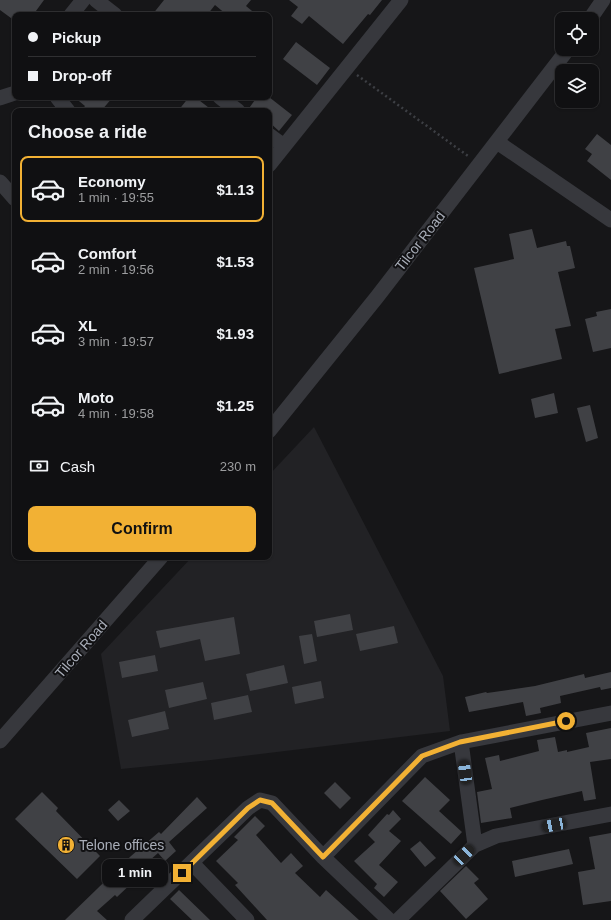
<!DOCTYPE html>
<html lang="en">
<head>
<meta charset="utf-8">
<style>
	body { margin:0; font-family:Helvetica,sans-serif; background:#1e1e20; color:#f1f3f6; height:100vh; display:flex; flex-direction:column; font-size:15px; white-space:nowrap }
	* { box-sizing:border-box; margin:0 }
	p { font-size:13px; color:#9c9d9f }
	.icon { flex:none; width:22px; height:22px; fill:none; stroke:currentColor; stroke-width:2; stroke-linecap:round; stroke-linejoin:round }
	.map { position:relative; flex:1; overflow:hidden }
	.sheet { position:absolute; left:12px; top:108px; width:260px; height:452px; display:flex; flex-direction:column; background:#101012; border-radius:8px; box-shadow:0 1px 3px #0004,0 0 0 1px #303032 }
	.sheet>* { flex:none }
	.banner { position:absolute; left:12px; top:12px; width:260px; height:88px; border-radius:8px; box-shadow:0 1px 3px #0004,0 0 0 1px #303032; display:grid; align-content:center; height:88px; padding:0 16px; background:#101012 }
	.fabs { position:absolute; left:555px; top:12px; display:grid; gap:8px }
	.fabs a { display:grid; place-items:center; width:44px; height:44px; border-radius:8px; background:#101012; box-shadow:0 1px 3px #0004,0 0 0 1px #303032; font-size:20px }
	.end { position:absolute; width:18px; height:18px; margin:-9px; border:5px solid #f2b134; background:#111; box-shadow:0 0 0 2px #111 }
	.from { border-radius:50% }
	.bubble { position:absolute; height:28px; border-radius:8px; background:#101012; box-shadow:0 1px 3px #0004,0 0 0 1px #303032; font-size:13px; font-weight:700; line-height:28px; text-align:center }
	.car { position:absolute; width:12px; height:24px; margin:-12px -6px; border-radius:5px; box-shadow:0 0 3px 1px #0007; background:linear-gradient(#222 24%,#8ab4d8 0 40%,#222 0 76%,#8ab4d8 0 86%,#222 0) }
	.banner b { display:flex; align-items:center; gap:14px; height:38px; font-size:15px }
	.banner b+b { border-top:1px solid #303032 }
	.banner i { width:10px; height:10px; background:#f1f3f6 }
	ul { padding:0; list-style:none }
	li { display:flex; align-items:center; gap:12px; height:66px; margin:0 8px 6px; padding:0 8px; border:2px solid transparent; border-radius:8px }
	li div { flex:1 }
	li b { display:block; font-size:15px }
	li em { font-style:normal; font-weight:700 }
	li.on { border-color:#f2b134 }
	li>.icon { width:36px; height:36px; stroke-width:1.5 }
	h2 { padding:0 16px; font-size:18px; line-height:48px }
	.pay { display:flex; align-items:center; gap:10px; height:44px; padding:0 16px; font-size:15px }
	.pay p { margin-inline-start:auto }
	.cta { display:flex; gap:8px; margin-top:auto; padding:8px 16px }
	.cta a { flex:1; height:46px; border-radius:8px; background:#f2b134; color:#111; font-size:16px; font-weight:700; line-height:46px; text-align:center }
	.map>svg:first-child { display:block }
</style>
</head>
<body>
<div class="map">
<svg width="611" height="920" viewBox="0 0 611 920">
	<rect width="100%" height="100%" fill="#161618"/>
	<path fill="#222225" d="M 314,427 L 443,676 L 450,731 L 211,760 L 121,769 L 101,654 L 192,557 L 269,557 L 269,475 Z"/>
	<path fill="#404145" d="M 0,0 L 44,0 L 33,15 L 15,15 L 15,21 L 0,10 Z
		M 164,0 L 251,0 L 246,6 L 257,15 L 227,15 L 215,5 L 207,15 L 152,15 Z
		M 289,0 L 382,0 L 370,15 L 368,14 L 343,44 L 309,16 L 302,24 L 291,16 L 298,7 Z
		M 296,42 L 330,68 L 317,85 L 283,59 Z
		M 74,97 L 113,97 L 101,111 L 81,111 L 85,106 Z
		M 189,97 L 195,97 L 213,111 L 178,111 Z
		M 257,97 L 269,97 L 292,115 L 279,131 L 269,122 L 269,111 L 247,111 Z
		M 597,134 L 611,145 L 611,180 L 587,161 L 592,154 L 585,149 Z
		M 532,229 L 537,248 L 566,241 L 567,246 L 570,246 L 575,268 L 558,272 L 571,326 L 555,329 L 562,359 L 499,374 L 474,268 L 514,259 L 509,234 Z
		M 611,309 L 611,348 L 593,352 L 585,319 L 597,316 L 596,312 Z
		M 554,393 L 558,413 L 535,418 L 531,399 Z
		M 590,405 L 598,438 L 586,442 L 577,408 Z
		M 350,614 L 353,630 L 317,637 L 314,621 Z
		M 234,617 L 240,654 L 205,661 L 200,639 L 160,648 L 156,631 Z
		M 394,626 L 398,643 L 360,651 L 356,634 Z
		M 312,634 L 317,661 L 304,664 L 299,636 Z
		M 155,655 L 158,671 L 122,678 L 119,662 Z
		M 284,665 L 288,683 L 250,691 L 246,674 Z
		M 611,672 L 611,688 L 601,690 L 600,687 L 560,696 L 561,703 L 540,708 L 541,713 L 526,716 L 523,702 L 469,712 L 465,697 L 486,692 L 487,693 L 535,686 L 584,674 L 585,678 Z
		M 321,681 L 324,698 L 295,704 L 292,687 Z
		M 203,682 L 207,699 L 169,708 L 165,690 Z
		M 248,695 L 252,712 L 214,720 L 211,703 Z
		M 165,711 L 169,729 L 132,737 L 128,720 Z
		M 611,728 L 611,759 L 590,762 L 596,799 L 584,801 L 582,791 L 542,800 L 510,808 L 512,818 L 481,823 L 477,792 L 492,789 L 485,758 L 499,755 L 500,761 L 539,751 L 537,740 L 555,737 L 558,752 L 567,750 L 567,752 L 589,747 L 586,733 Z
		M 425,777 L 450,800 L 439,811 L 462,832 L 451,844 L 402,801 Z
		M 335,782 L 351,798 L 340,809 L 324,793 Z
		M 42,792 L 58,808 L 56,811 L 100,856 L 77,879 L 15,819 Z
		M 197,797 L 207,808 L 169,842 L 176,851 L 165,861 L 158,853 L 131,877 L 134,881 L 117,897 L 115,895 L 97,911 L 107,920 L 65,920 L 131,856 L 159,832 L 161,834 Z
		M 119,800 L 130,811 L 118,821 L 108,810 Z
		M 393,810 L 401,819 L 389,831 L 401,841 L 379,865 L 398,882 L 384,897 L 374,888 L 377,884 L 354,861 L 375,842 L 368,835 L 387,814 L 389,815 Z
		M 255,816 L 265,826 L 256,835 L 281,863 L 291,853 L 303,866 L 295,873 L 320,897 L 326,890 L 359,920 L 267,920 L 235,885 L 238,883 L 216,861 L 238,840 L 234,837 Z
		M 611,833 L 611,901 L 583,905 L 578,872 L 595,869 L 589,837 Z
		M 420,841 L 436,858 L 425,867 L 410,849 Z
		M 569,849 L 573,864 L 515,877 L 512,861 Z
		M 466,866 L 479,879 L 474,883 L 488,899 L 466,919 L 440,891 Z
		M 179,890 L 210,920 L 192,920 L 170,899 Z"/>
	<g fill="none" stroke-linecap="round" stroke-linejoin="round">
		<path stroke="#3d3f44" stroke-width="2.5" stroke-dasharray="2 3" stroke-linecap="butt" d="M 357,75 L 468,156"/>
		<path stroke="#37383d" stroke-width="15" d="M 96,0 L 115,15
			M 71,15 L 83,0
			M 590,19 L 603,0
			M 57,97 L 68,111
			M 220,97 L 238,111
			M 0,98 L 15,93
			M 269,135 L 284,146
			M 497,142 L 611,220
			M 269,165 L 401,0
			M 0,182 L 15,199
			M 269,431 L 377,297 L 568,49
			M 0,741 L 161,557
			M 461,742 L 475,845
			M 323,857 L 422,756 L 461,742 L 611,713
			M 192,863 L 247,920
			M 132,920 L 248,808 L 260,800 L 272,803 L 323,857 L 389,920
			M 398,920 L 475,845 L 496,836 L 611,814"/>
	</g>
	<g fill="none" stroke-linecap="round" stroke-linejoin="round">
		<path stroke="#f2b134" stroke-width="5" d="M 182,873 L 248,808 L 260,800 L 272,803 L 323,857 L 422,756 L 460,742 L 566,721"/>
	</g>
	<defs>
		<symbol id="building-disc" viewBox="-11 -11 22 22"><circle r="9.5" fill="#f2b134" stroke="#111113"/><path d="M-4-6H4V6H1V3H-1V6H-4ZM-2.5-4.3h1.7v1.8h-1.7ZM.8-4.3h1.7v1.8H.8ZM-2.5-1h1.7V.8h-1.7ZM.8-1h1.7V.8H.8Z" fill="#111"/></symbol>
	</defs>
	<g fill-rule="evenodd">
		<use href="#building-disc" x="56" y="835" width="20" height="20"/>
	</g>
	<g text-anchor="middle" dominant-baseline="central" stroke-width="4" stroke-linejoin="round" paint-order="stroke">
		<g font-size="14" fill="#a8adb8" stroke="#111113">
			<text transform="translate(420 241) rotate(-52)">Tilcor Road</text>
			<text transform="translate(81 649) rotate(-49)">Tilcor Road</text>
		</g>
		<g font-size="14" fill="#a8adb8" stroke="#111113" text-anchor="start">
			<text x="79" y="845">Telone offices</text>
		</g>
	</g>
</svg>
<div class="fabs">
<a><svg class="icon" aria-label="locate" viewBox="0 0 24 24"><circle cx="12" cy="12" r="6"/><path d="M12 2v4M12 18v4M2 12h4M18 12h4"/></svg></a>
<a><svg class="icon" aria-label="layers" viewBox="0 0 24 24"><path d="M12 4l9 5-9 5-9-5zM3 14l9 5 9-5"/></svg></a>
</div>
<i class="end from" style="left:566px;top:721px"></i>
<i class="end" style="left:182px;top:873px"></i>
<div class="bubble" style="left:102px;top:859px;width:66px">1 min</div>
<i class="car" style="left:465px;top:772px;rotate:352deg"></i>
<i class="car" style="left:554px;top:825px;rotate:259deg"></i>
<i class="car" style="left:464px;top:855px;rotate:46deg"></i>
<div class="banner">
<b><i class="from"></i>Pickup</b>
<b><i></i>Drop-off</b>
</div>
<section class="sheet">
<h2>Choose a ride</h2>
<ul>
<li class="on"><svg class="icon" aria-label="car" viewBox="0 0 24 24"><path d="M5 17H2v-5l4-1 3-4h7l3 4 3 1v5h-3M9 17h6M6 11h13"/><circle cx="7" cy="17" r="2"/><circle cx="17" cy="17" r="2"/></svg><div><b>Economy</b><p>1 min · 19:55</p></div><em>$1.13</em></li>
<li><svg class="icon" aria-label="car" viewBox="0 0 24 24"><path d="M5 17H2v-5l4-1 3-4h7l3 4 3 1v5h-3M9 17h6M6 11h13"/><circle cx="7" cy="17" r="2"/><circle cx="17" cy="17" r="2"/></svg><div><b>Comfort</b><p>2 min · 19:56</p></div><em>$1.53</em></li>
<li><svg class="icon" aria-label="car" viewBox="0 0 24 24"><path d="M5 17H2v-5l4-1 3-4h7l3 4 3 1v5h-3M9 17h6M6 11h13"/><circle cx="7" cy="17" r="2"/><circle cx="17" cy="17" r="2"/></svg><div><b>XL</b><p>3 min · 19:57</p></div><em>$1.93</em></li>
<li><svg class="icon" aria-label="car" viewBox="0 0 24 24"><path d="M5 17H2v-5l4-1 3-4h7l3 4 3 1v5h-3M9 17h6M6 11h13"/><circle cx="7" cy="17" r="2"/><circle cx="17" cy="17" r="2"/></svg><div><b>Moto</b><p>4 min · 19:58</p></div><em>$1.25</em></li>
</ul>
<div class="pay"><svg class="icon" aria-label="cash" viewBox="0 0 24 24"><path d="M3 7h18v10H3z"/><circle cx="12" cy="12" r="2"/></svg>Cash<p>230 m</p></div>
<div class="cta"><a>Confirm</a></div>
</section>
</div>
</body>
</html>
